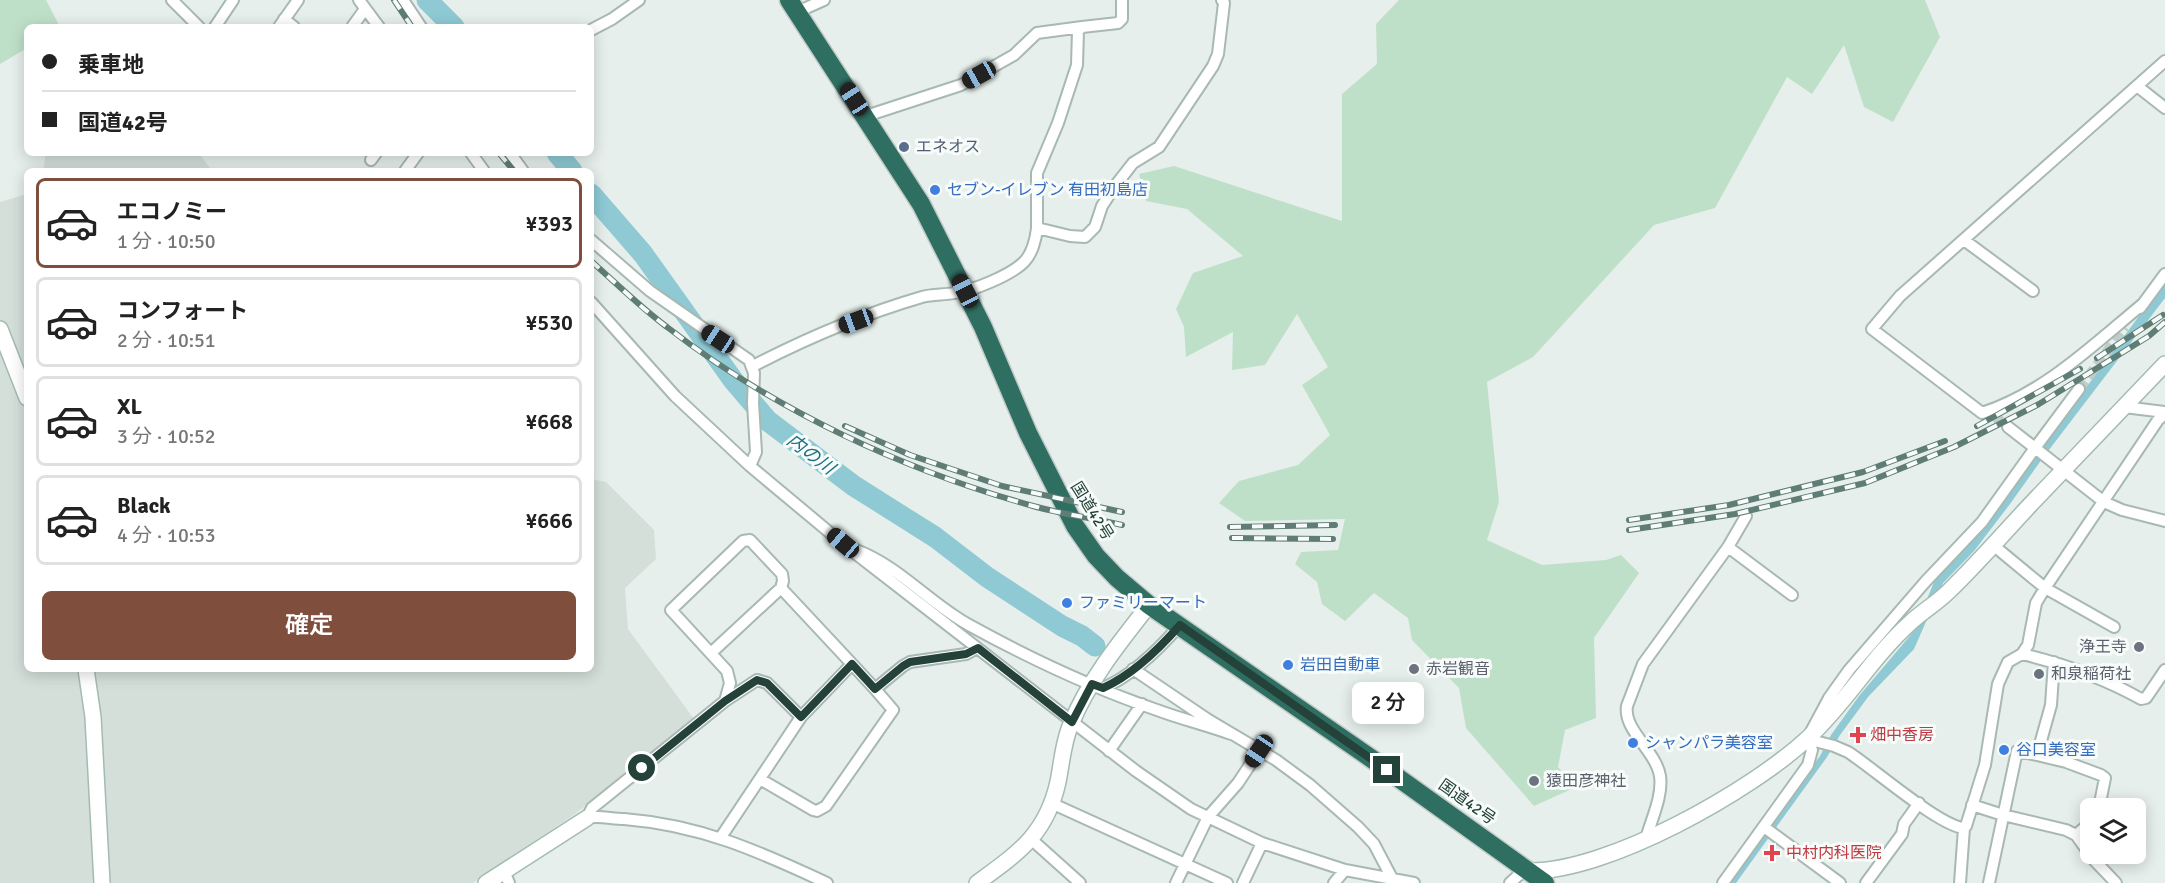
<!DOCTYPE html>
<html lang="ja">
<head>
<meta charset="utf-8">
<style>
	body { margin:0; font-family:Signika,"Noto Sans JP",sans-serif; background:#f6f6f6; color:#222; height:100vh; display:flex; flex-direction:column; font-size:22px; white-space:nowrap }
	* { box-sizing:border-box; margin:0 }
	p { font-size:20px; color:#767676 }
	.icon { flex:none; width:33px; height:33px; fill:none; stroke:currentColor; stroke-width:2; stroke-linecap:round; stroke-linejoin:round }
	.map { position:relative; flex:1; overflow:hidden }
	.side { position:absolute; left:24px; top:168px; width:570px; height:504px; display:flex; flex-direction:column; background:#fff; border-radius:9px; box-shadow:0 3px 15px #0003 }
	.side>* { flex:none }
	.hud { position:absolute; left:24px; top:24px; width:570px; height:132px; border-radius:9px; box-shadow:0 3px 15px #0003; display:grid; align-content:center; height:132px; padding:0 18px; background:#fff }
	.tools { position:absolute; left:2080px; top:798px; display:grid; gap:12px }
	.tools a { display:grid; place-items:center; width:66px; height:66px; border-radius:9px; background:#fff; box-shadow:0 3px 15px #0003; font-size:30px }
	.end { position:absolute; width:27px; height:27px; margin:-14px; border:8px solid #24423a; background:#fff; box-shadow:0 0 0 3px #fff }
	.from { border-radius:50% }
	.bubble { position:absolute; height:42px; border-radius:9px; background:#fff; box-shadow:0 3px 15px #0003; font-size:20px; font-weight:600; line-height:42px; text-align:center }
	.car { position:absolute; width:18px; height:36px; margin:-18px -9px; border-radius:8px; box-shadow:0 0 4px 2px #0007; background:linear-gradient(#222 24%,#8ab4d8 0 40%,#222 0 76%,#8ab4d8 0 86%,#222 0) }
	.hud b { display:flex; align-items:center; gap:21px; height:57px; font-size:22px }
	.hud b+b { border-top:2px solid #e0e0e0 }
	.hud i { width:15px; height:15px; background:#222 }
	ul { padding:10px 0 0; list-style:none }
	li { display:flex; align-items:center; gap:18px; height:90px; margin:0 12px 9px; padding:0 6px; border:3px solid #e0e0e0; border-radius:9px }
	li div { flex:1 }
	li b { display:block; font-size:22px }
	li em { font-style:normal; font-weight:600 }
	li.selected { border-color:#804e3d }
	li>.icon { width:54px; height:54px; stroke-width:1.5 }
	.action { display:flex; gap:12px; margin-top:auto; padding:12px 18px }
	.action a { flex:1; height:69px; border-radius:9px; background:#804e3d; color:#fff; font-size:24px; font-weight:600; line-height:69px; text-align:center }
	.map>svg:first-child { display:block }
</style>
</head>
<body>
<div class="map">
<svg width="2165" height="883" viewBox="0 0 2165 883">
	<rect width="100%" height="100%" fill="#e6efeb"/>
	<path fill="#d4dfda" d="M 46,153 L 199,153 L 212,171 L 43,171 Z
		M 27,194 L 27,669 L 591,669 L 591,479 L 606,482 L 654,530 L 656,559 L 625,588 L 628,629 L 694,719 L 575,814 L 473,883 L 0,883 L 0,202 Z"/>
	<path fill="#bfe0c8" d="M 0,0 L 46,0 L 60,27 L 27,27 L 27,48 L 0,64 Z
		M 1399,0 L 1925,0 L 1940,37 L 1893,122 L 1864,107 L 1844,45 L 1812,94 L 1787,77 L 1715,208 L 1654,225 L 1533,357 L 1487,382 L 1499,502 L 1487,540 L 1542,565 L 1606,560 L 1621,555 L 1639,573 L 1594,638 L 1596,718 L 1565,730 L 1558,767 L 1576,787 L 1534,806 L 1466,728 L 1459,688 L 1412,640 L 1408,618 L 1374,593 L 1345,621 L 1322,604 L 1317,582 L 1295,564 L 1301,552 L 1338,550 L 1345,519 L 1245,521 L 1219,503 L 1239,481 L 1298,465 L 1330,435 L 1302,385 L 1328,367 L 1297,314 L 1265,365 L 1232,370 L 1233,332 L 1186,357 L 1184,327 L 1176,309 L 1193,273 L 1243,256 L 1187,209 L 1146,201 L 1139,174 L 1174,166 L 1342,221 L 1342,94 L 1377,64 L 1376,24 Z"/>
	<path fill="#8ec9d4" d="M 2165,281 L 2165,298 L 2042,459 L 2010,504 L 1974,551 L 1943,583 L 1914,649 L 1868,697 L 1840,735 L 1827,757 L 1736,883 L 1726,883 L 1820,756 L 1831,735 L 1859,696 L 1914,631 L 1936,577 L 1973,540 Z"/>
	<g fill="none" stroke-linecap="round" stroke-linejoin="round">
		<path stroke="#8ec9d4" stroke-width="21" d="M 427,0 L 454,27
			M 557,153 L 572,171
			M 591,194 L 643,254 L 733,380 L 768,421 L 854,486 L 935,537 L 987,577 L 1062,626 L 1082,636 L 1095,646"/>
		<path stroke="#bfccc8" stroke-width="10" stroke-dasharray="10 5" stroke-linecap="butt" d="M 2079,389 L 2125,327
			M 1993,415 L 2008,427"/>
		<defs>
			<path id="street" d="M 172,0 L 199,27
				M 359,0 L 379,27
				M 403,0 L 421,27
				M 797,12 L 824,0
				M 284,19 L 294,27
				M 215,27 L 233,0
				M 279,27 L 298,0
				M 352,27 L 365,9
				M 591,30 L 612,19 L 639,0
				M 2137,86 L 2165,108
				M 866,116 L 961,85 L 1014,55 L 1037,33 L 1082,27
				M 471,153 L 484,171
				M 510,153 L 523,171
				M 371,160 L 376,153
				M 405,171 L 418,153
				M 1037,228 L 1037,173 L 1058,123 L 1077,65 L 1078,31 L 1082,27 L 1118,23 L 1122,19 L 1122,0
				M 591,240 L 650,291 L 749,360 L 754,373 L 753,403 L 756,452 L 750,466
				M 1964,240 L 2033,291
				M 591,302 L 675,396 L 750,466 L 847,547 L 1136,771 L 1191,809 L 1262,843 L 1345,870 L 1414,883
				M 2144,303 C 2094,344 2046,392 1982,413 L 1872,329 L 1900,296 L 2165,61
				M 2140,308 L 2165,274
				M 753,366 C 807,338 864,314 922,297 C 932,294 944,295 954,293 C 973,291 1011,275 1024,262 C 1032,254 1036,239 1037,228 L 1070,236 L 1085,237 L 1095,227 L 1102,206 L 1115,186 L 1133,163 L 1159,147 L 1213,66 L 1218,54 L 1224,3 L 1222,0
				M 2079,389 L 2035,448 L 2104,502 L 2122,510 L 2165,521
				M 2124,407 L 2165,412
				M 1993,545 L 2045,588 L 2114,627
				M 1728,547 L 1792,595
				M 856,550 C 899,566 929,603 969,625 C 1029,658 1093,688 1157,710 C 1181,719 1206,725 1231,734
				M 711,653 L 781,588
				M 2022,654 L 2028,645 L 2036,603 L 2045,588 L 2158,420 L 2165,414
				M 2054,662 L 2051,705 L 2037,755 L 2066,762 L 2101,775 L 2105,778 L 2099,808
				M 1133,669 L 1207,719 L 1276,760 L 1310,785 L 1358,827 L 1374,844 L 1394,882
				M 1103,688 C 1132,676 1159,649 1180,625
				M 725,701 L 730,683 L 727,671 L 671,610 L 743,541 L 750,540 L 782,574 L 783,581 L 781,588 L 852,664
				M 1807,739 L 1834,746 L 1848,752 C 1873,768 1939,826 1964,828
				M 1109,751 L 1142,704
				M 760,779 L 813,810 L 817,811 L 826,806 L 893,710 L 875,689
				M 1051,803 L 1227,883
				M 1972,805 L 2003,815 L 2066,830 L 2076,835 L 2094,860 L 2116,883
				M 587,818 L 592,808 L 725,701 L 757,680 L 767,683 L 801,717 L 852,664 L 875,689 L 903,666 L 910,662 L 966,654 L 977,648
				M 587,818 C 598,815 612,819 624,819 C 701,825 758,851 827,883
				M 1764,827 L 1840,883
				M 2076,835 L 2091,822
				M 721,837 L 801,717
				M 1031,839 L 1080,883
				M 1646,839 C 1651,820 1663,796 1660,776 C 1656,751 1623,730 1627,706 L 1643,664 L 1728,547 L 1746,516
				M 504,871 L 509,883
				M 1176,883 L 1208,817 L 1238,783 L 1259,751
				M 1243,883 L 1262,843
				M 1334,883 L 1345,870
				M 1510,883 L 1521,873 L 1529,871
				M 1723,883 L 1808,765 L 1812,750 L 1807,739 L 1829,698 L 1849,670 L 1926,581 L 1982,522 L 2035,448 L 2008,427
				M 1866,883 L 1902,834 L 1904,824 L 1919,803
				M 1960,883 L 1964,828 L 1966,826 L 1985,765 L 1998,684 L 2008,662 L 2022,654 C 2064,664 2104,678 2141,699 L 2146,698 L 2165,670
				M 1989,883 L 2017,751 L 2037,755"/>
			<path id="secondary" d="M 0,329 L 27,398
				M 86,669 L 93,717 L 102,883
				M 1529,871 C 1608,872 1751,791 1808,738 C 1846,703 1872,657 1910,623 C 1923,611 1937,603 1949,591 C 1977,564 2003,534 2030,505 C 2075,458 2120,411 2165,364
				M 486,883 L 587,818
				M 977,883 C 1018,853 1046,835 1058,782 C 1062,762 1063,742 1071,724 C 1089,680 1120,642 1149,605"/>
			<path id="highway" d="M 789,0 L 921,204 L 983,327 L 1028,433 L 1075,526 L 1096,556 L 1117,578 L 1149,605 L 1372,759 L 1545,883"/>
		</defs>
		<use href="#street" stroke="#a8b8b2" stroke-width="14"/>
		<use href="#secondary" stroke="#a4bbb3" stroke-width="18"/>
		<use href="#highway" stroke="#c2cac8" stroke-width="21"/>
		<use href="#street" stroke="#fff" stroke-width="10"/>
		<use href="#secondary" stroke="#fff" stroke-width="15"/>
		<use href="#highway" stroke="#2f6f62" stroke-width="18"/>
		<defs>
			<path id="rail" d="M 394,0 L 412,27
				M 499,153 L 514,171
				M 591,261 C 616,283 640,307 667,327 C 774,410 903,470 1033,506 C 1062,514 1093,518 1122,525
				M 2097,358 L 2163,315
				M 845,426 L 910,455 L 1002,486 L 1122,512
				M 1977,426 L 2080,369
				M 1629,520 L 1729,505 L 1863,472 L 1945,441
				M 1230,527 L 1335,525
				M 1629,530 L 1735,514 L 1865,483 L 1954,447 L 2039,404 L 2149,336 L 2165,322
				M 1232,538 L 1333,539"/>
		</defs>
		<use href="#rail" stroke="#5f7d75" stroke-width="6"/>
		<use href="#rail" stroke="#f7fbf9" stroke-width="4" stroke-dasharray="11" stroke-linecap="butt"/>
	</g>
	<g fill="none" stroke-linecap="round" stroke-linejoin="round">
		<path stroke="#24423a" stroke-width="8" d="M 642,768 L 725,701 L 757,680 L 767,683 L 801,717 L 852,664 L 875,689 L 903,666 L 910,662 L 966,654 L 978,648 L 1072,722 L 1092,684 L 1103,688 C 1132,675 1159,649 1180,625 L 1387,770"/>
	</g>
	<circle fill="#5c6f8a" stroke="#f7fbf9" stroke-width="2" cx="904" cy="147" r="6"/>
	<g fill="#3f7fe0" stroke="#f7fbf9" stroke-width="2">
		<circle cx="935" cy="190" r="6"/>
		<circle cx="1067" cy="603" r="6"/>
		<circle cx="1288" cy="665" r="6"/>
		<circle cx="1633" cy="743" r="6"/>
		<circle cx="2004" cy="750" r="6"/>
	</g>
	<g fill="#6b7280" stroke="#f7fbf9" stroke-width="2">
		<circle cx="2139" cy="647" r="6"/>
		<circle cx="1414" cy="669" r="6"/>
		<circle cx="2039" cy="674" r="6"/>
		<circle cx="1534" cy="781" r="6"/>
	</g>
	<g fill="#e0444e" stroke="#f7fbf9" stroke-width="2">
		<path d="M1855 726h6v6h6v6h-6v6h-6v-6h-6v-6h6z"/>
		<path d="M1769 844h6v6h6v6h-6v6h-6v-6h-6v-6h6z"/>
	</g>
	<g text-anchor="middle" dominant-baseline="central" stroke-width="6" stroke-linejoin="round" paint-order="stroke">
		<g font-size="16" fill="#4e5e75" stroke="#f7fbf9" text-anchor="start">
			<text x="916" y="147">エネオス</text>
		</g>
		<g font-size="16" fill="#366cbe" stroke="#f7fbf9" text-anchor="start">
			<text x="947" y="190">セブン-イレブン 有田初島店</text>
			<text x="1079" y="603">ファミリーマート</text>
			<text x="1300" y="665">岩田自動車</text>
			<text x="1645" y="743">シャンパラ美容室</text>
			<text x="2016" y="750">谷口美容室</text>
		</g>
		<g font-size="16" fill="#24423a" stroke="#f7fbf9">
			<text transform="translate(1092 511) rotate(58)">国道42号</text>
			<text transform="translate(1467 802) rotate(35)">国道42号</text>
		</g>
		<g font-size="16" fill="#5b616d" stroke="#f7fbf9" text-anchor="start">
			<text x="2127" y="647" text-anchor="end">浄王寺</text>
			<text x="1426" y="669">赤岩観音</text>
			<text x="2051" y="674">和泉稲荷社</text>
			<text x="1546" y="781">猿田彦神社</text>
		</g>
		<g font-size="16" fill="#be3a42" stroke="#f7fbf9" text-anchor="start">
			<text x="1870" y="735">畑中香房</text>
			<text x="1786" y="853">中村内科医院</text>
		</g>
		<g font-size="18" font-style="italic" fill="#1c6f80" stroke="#f7fbf9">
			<text transform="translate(811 454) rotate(37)">内の川</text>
		</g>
	</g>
</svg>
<div class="tools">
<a><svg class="icon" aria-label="layers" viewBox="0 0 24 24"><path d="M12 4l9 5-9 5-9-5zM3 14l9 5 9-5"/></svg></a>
</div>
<i class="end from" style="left:642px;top:768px"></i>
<i class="end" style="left:1387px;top:770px"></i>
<div class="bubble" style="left:1352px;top:682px;width:72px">2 分</div>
<i class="car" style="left:979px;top:75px;rotate:241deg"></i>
<i class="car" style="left:854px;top:99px;rotate:327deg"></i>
<i class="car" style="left:965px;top:291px;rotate:333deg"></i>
<i class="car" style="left:856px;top:321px;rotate:250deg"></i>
<i class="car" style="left:718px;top:339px;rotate:303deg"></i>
<i class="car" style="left:843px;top:543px;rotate:310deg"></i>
<i class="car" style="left:1259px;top:751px;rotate:214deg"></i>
<div class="hud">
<b><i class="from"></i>乗車地</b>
<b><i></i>国道42号</b>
</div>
<section class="side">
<ul>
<li class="selected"><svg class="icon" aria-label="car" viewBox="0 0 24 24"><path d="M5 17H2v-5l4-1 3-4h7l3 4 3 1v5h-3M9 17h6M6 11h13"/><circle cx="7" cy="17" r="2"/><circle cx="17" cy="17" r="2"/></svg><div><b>エコノミー</b><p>1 分 · 10:50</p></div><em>¥393</em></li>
<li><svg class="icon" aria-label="car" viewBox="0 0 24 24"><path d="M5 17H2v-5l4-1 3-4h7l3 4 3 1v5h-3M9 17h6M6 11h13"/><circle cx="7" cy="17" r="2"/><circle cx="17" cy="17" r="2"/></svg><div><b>コンフォート</b><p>2 分 · 10:51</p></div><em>¥530</em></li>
<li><svg class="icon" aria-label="car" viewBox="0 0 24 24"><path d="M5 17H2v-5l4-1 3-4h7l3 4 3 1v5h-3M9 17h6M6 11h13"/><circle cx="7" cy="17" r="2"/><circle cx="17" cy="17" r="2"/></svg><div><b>XL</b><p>3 分 · 10:52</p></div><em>¥668</em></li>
<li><svg class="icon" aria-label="car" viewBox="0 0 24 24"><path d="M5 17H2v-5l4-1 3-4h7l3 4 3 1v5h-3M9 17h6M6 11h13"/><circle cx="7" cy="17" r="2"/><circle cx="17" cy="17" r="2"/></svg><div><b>Black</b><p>4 分 · 10:53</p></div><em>¥666</em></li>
</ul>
<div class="action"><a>確定</a></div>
</section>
</div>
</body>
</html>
